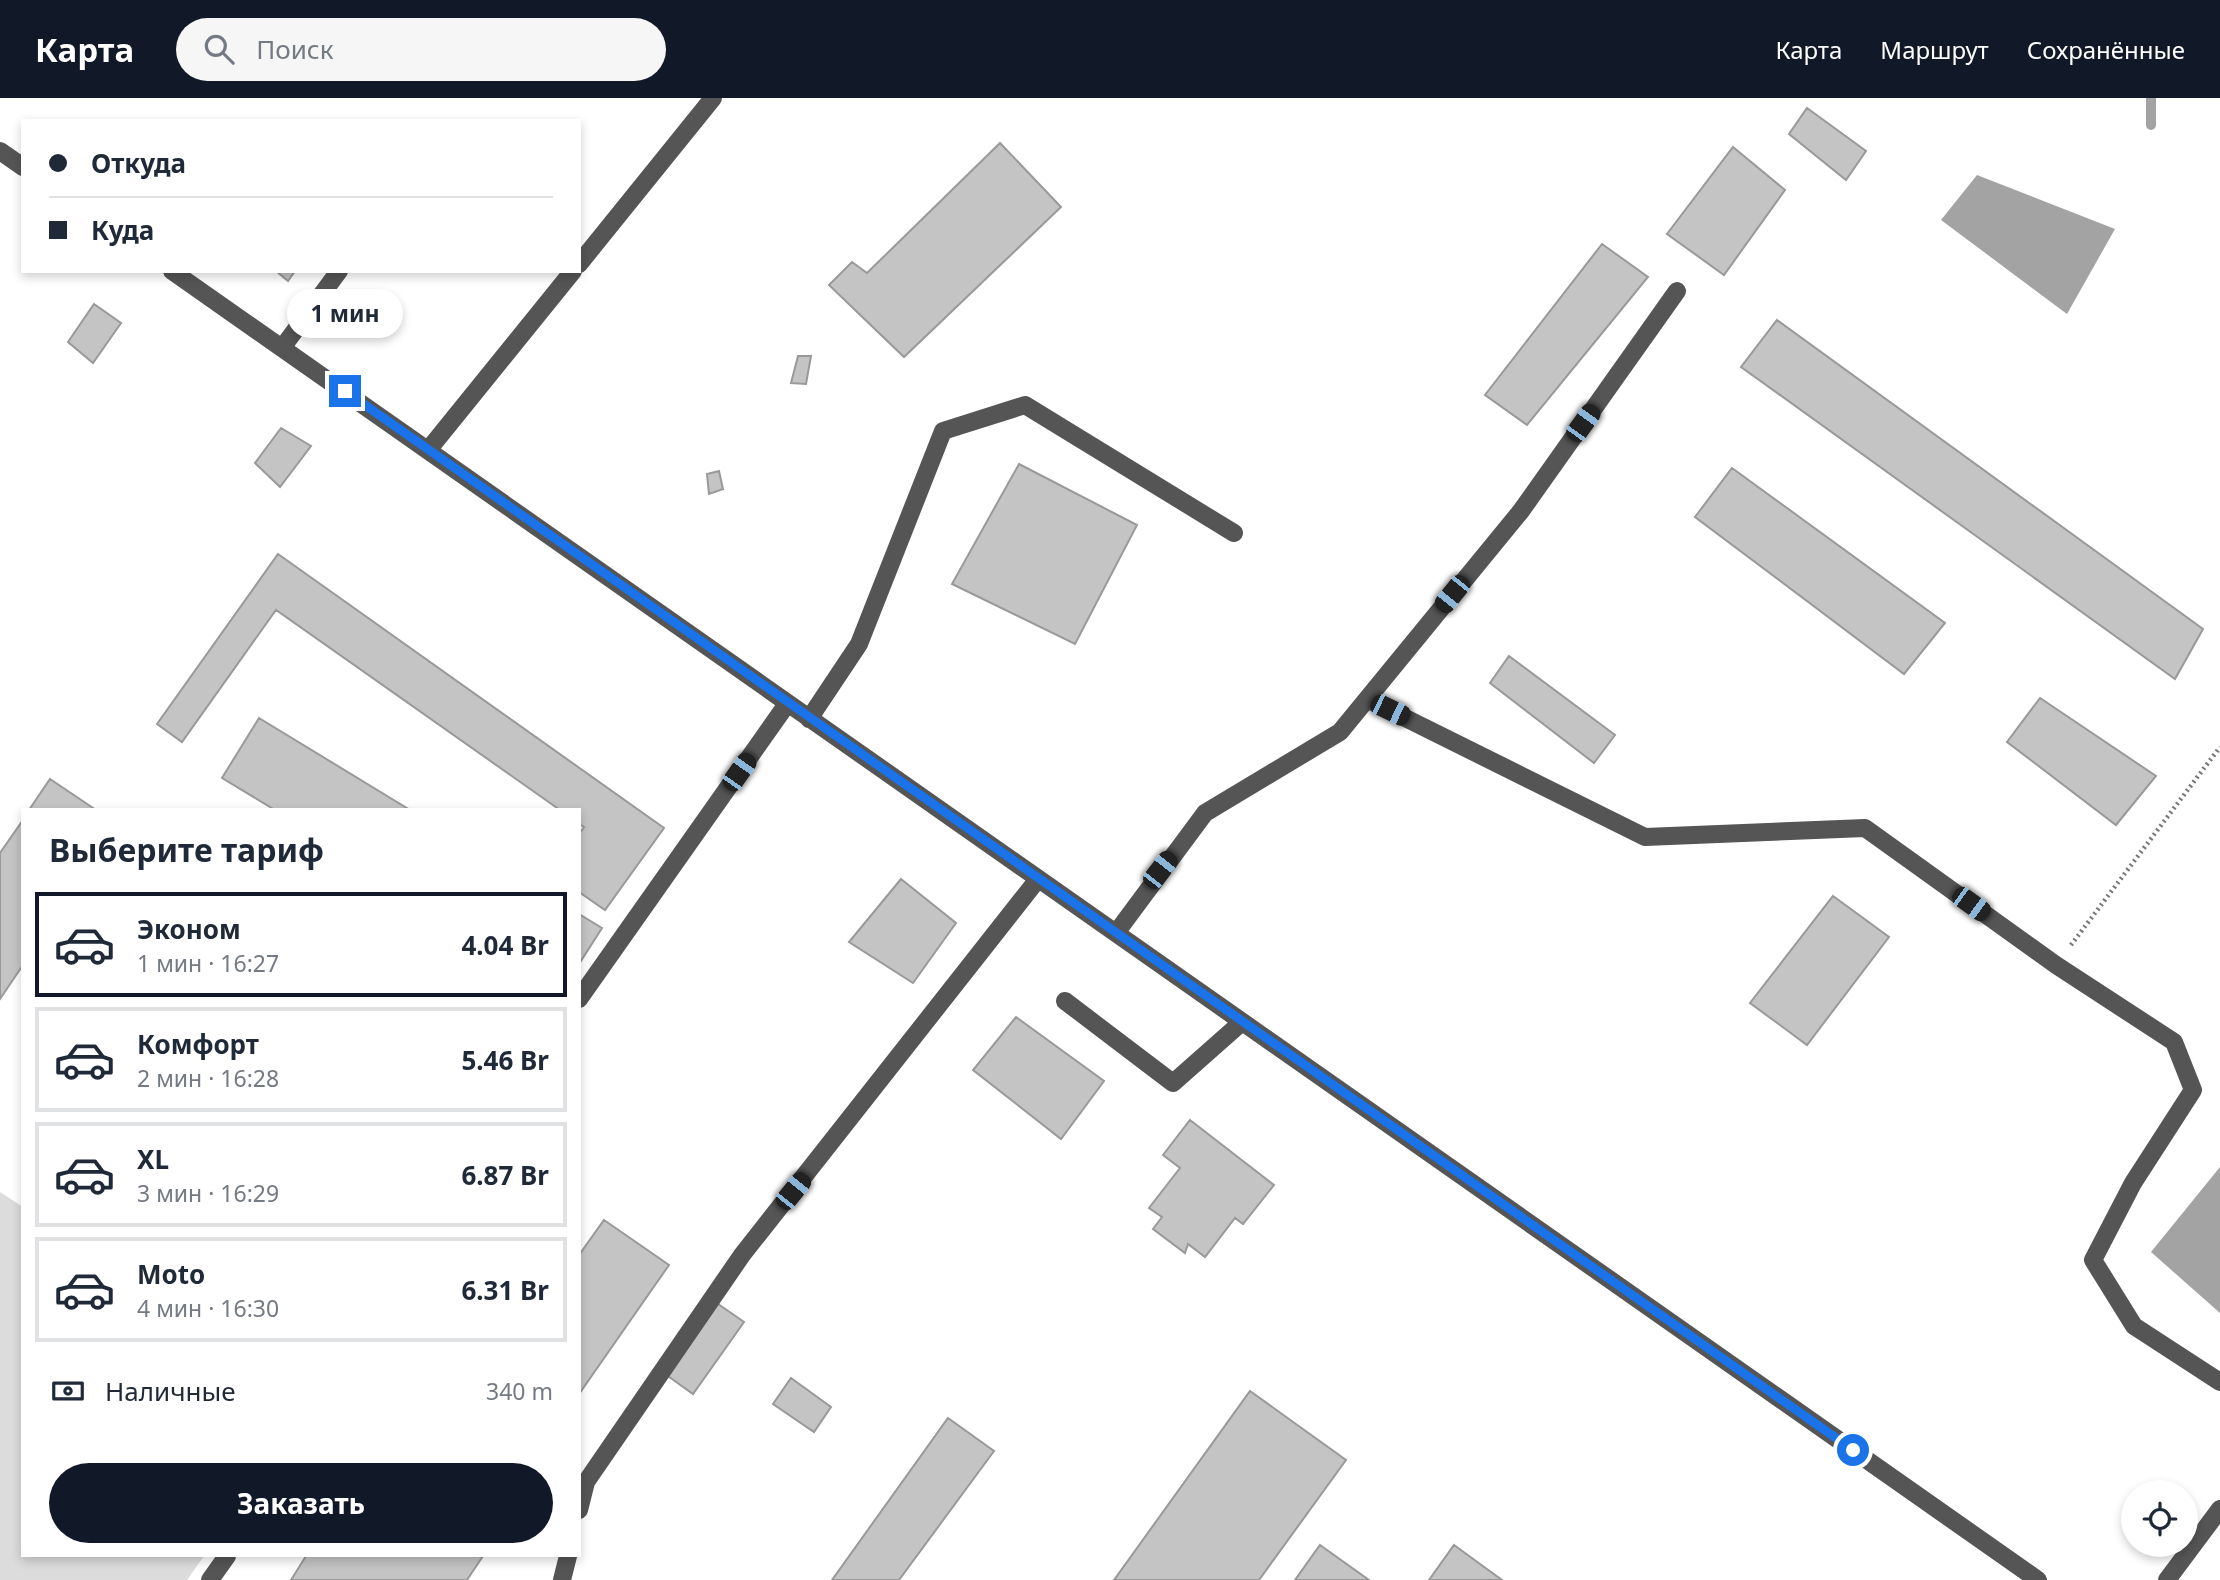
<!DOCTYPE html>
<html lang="ru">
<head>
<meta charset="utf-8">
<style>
	body { margin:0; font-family:"Noto Sans",sans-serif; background:#f6f6f7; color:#1f2937; height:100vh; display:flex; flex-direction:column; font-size:26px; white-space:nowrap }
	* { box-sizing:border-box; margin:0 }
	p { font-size:23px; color:#747a83 }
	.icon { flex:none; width:38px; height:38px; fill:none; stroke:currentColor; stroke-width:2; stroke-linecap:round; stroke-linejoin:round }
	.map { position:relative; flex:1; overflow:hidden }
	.sheet { position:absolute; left:21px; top:710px; width:560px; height:749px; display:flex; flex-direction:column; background:#fff; border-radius:0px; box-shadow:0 4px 10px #0003 }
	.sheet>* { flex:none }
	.top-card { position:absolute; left:21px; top:21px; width:560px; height:154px; border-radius:0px; box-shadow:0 4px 10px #0003; display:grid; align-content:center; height:154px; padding:0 28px; background:#fff }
	.fabs { position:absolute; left:2121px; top:1382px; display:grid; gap:14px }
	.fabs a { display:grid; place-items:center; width:77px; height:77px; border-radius:50%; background:#fff; box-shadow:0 4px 10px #0003; font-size:35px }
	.end { position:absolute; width:32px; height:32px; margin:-16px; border:9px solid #1a73e8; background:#fff; box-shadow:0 0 0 4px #fff }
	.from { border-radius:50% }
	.bubble { position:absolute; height:49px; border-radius:24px; background:#fff; box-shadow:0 4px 10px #0003; font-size:23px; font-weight:700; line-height:49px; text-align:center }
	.car { position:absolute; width:21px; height:42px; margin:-21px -10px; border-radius:9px; box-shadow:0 0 5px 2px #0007; background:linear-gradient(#222 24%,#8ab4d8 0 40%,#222 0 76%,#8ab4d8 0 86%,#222 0) }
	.top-card b { display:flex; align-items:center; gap:24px; height:66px; font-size:26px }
	.top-card b+b { border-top:2px solid #e0e1e3 }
	.top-card i { width:18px; height:18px; background:#1f2937 }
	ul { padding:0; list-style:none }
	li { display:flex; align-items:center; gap:21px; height:105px; margin:0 14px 10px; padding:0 14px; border:4px solid #e0e1e3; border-radius:0px }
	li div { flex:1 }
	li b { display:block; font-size:26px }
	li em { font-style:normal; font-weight:700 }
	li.on { border-color:#111827 }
	li>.icon { width:63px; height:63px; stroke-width:1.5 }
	h2 { padding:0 28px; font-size:32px; line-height:84px }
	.pay { display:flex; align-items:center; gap:18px; height:77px; padding:0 28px; font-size:26px }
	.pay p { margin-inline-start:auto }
	.action { display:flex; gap:14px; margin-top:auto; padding:14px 28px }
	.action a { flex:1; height:80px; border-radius:42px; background:#111827; color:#fff; font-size:28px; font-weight:700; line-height:80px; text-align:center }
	header { display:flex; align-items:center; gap:42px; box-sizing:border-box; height:98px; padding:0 35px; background:#111827; color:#fff }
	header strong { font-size:33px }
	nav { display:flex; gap:38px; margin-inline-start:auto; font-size:24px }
	.search { width:490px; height:63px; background:#f6f6f7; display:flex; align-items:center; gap:18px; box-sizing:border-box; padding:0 24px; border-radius:38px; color:#747a83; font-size:26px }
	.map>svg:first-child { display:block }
</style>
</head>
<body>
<header>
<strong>Карта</strong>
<div class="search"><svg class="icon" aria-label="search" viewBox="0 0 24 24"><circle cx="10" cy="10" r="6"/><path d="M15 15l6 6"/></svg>Поиск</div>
<nav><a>Карта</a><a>Маршрут</a><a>Сохранённые</a></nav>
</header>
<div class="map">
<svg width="2220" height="1482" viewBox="0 0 2220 1482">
	<rect width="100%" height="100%" fill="#fff"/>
	<path fill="#dcdcdc" d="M 0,1094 L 23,1109 L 23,1458 L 204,1458 L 187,1482 L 0,1482 Z"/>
	<path fill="#a3a3a3" d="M 1977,77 L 2115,131 L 2067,216 L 1941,122 Z
		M 2220,1069 L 2220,1215 L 2151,1154 Z"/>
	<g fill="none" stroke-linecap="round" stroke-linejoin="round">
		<path stroke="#a3a3a3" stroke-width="10" d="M 2151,0 L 2151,27"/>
	</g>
	<path fill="#c4c4c4" stroke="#999" stroke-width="2" d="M 1807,10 L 1866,53 L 1846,82 L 1789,36 Z
		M 1000,45 L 1061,109 L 904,259 L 829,187 L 852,164 L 867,175 Z
		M 1733,49 L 1785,92 L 1724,177 L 1667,136 Z
		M 1602,146 L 1648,179 L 1527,327 L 1485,297 Z
		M 276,173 L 295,173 L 288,183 Z
		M 94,206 L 121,225 L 93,265 L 68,244 Z
		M 1777,222 L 2203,531 L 2175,581 L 1741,269 Z
		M 798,258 L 811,258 L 806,286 L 791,285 Z
		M 281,330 L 311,348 L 280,389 L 255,365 Z
		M 1019,366 L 1137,427 L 1075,546 L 952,486 Z
		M 1732,370 L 1945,525 L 1904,576 L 1695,419 Z
		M 719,373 L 723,391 L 709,396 L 707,376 Z
		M 278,456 L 664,730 L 605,812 L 579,794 L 579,736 L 584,729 L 579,726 L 579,712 L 560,712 L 276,512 L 182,644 L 157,626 Z
		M 1509,558 L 1615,637 L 1594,665 L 1490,585 Z
		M 2040,600 L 2156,678 L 2116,727 L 2007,644 Z
		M 259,620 L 410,712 L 275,712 L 222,680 Z
		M 50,681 L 96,712 L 29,712 Z
		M 23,722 L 23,867 L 0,901 L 0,755 Z
		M 901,781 L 956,825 L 913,885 L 849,844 Z
		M 1833,798 L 1889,839 L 1807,947 L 1750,905 Z
		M 579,816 L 602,830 L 579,866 Z
		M 1016,919 L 1104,983 L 1061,1041 L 973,972 Z
		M 1190,1022 L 1274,1087 L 1243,1126 L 1235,1120 L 1205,1159 L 1188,1146 L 1185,1155 L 1153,1131 L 1162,1119 L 1149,1110 L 1180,1070 L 1163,1057 Z
		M 604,1122 L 669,1167 L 579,1296 L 579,1157 Z
		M 711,1201 L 744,1224 L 693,1296 L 661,1273 Z
		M 791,1280 L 831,1309 L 814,1334 L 773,1306 Z
		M 1250,1293 L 1346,1362 L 1259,1482 L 1114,1482 Z
		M 948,1320 L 994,1353 L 899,1482 L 832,1482 Z
		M 1320,1447 L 1369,1482 L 1295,1482 Z
		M 1454,1447 L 1502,1482 L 1429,1482 Z
		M 306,1458 L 483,1458 L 467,1482 L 291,1482 Z"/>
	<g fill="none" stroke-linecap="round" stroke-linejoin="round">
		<path stroke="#777" stroke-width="4.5" stroke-dasharray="2 3.5" stroke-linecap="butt" d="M 2071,847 L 2220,649"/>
		<path stroke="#555" stroke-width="18" d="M 0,53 L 23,69
			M 579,166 L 713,0
			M 172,173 L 2038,1482
			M 282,250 L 339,173
			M 429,351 L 573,173
			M 1367,601 L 1645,739 L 1865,730 L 2056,867 L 2174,944 L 2193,992 L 2133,1085 L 2093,1162 L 2134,1228 L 2220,1284
			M 809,621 L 859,546 L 943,333 L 1025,307 L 1234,435
			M 1116,835 L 1205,715 L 1340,634 L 1521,413 L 1677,193
			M 579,901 L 787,606
			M 1065,903 L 1173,985 L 1242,924
			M 579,1412 L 586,1384 L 742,1157 L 1038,781
			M 210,1482 L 227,1458
			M 562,1482 L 568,1458
			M 2167,1482 L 2220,1411"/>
	</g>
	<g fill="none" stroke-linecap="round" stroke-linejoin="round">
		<path stroke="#1a73e8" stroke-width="9" d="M 345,293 L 1853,1352"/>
	</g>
</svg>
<div class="fabs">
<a><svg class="icon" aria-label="locate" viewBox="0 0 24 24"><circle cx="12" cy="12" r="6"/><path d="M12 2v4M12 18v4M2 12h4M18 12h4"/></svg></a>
</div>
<i class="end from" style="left:1853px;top:1352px"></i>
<i class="end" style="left:345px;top:293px"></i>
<div class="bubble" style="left:287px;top:191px;width:116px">1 мин</div>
<i class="car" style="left:1583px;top:325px;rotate:36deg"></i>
<i class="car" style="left:1452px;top:496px;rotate:219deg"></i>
<i class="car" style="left:1390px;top:612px;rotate:116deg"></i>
<i class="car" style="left:739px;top:674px;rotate:35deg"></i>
<i class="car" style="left:1160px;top:772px;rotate:38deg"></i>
<i class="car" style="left:1971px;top:806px;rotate:126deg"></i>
<i class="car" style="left:793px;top:1093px;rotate:39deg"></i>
<div class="top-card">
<b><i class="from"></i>Откуда</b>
<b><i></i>Куда</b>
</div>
<section class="sheet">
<h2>Выберите тариф</h2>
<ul>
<li class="on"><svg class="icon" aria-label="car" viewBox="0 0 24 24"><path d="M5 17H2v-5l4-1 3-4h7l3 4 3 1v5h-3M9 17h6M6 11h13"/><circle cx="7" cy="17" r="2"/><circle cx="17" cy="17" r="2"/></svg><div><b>Эконом</b><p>1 мин · 16:27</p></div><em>4.04 Br</em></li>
<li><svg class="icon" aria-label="car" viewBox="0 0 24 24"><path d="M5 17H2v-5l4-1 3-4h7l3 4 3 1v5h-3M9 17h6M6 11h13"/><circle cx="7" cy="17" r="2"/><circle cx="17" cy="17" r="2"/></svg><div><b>Комфорт</b><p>2 мин · 16:28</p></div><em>5.46 Br</em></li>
<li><svg class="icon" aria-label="car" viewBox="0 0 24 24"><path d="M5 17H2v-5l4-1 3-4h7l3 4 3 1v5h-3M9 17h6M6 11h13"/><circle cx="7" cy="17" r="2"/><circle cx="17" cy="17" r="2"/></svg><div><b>XL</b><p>3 мин · 16:29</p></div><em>6.87 Br</em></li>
<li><svg class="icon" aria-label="car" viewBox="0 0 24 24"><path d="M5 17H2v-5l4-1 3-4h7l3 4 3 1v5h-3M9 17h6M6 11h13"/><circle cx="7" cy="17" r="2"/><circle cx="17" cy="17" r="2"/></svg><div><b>Moto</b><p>4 мин · 16:30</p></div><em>6.31 Br</em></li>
</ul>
<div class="pay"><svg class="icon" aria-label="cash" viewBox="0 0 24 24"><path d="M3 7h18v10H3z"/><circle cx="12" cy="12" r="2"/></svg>Наличные<p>340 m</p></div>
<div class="action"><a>Заказать</a></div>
</section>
</div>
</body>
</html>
